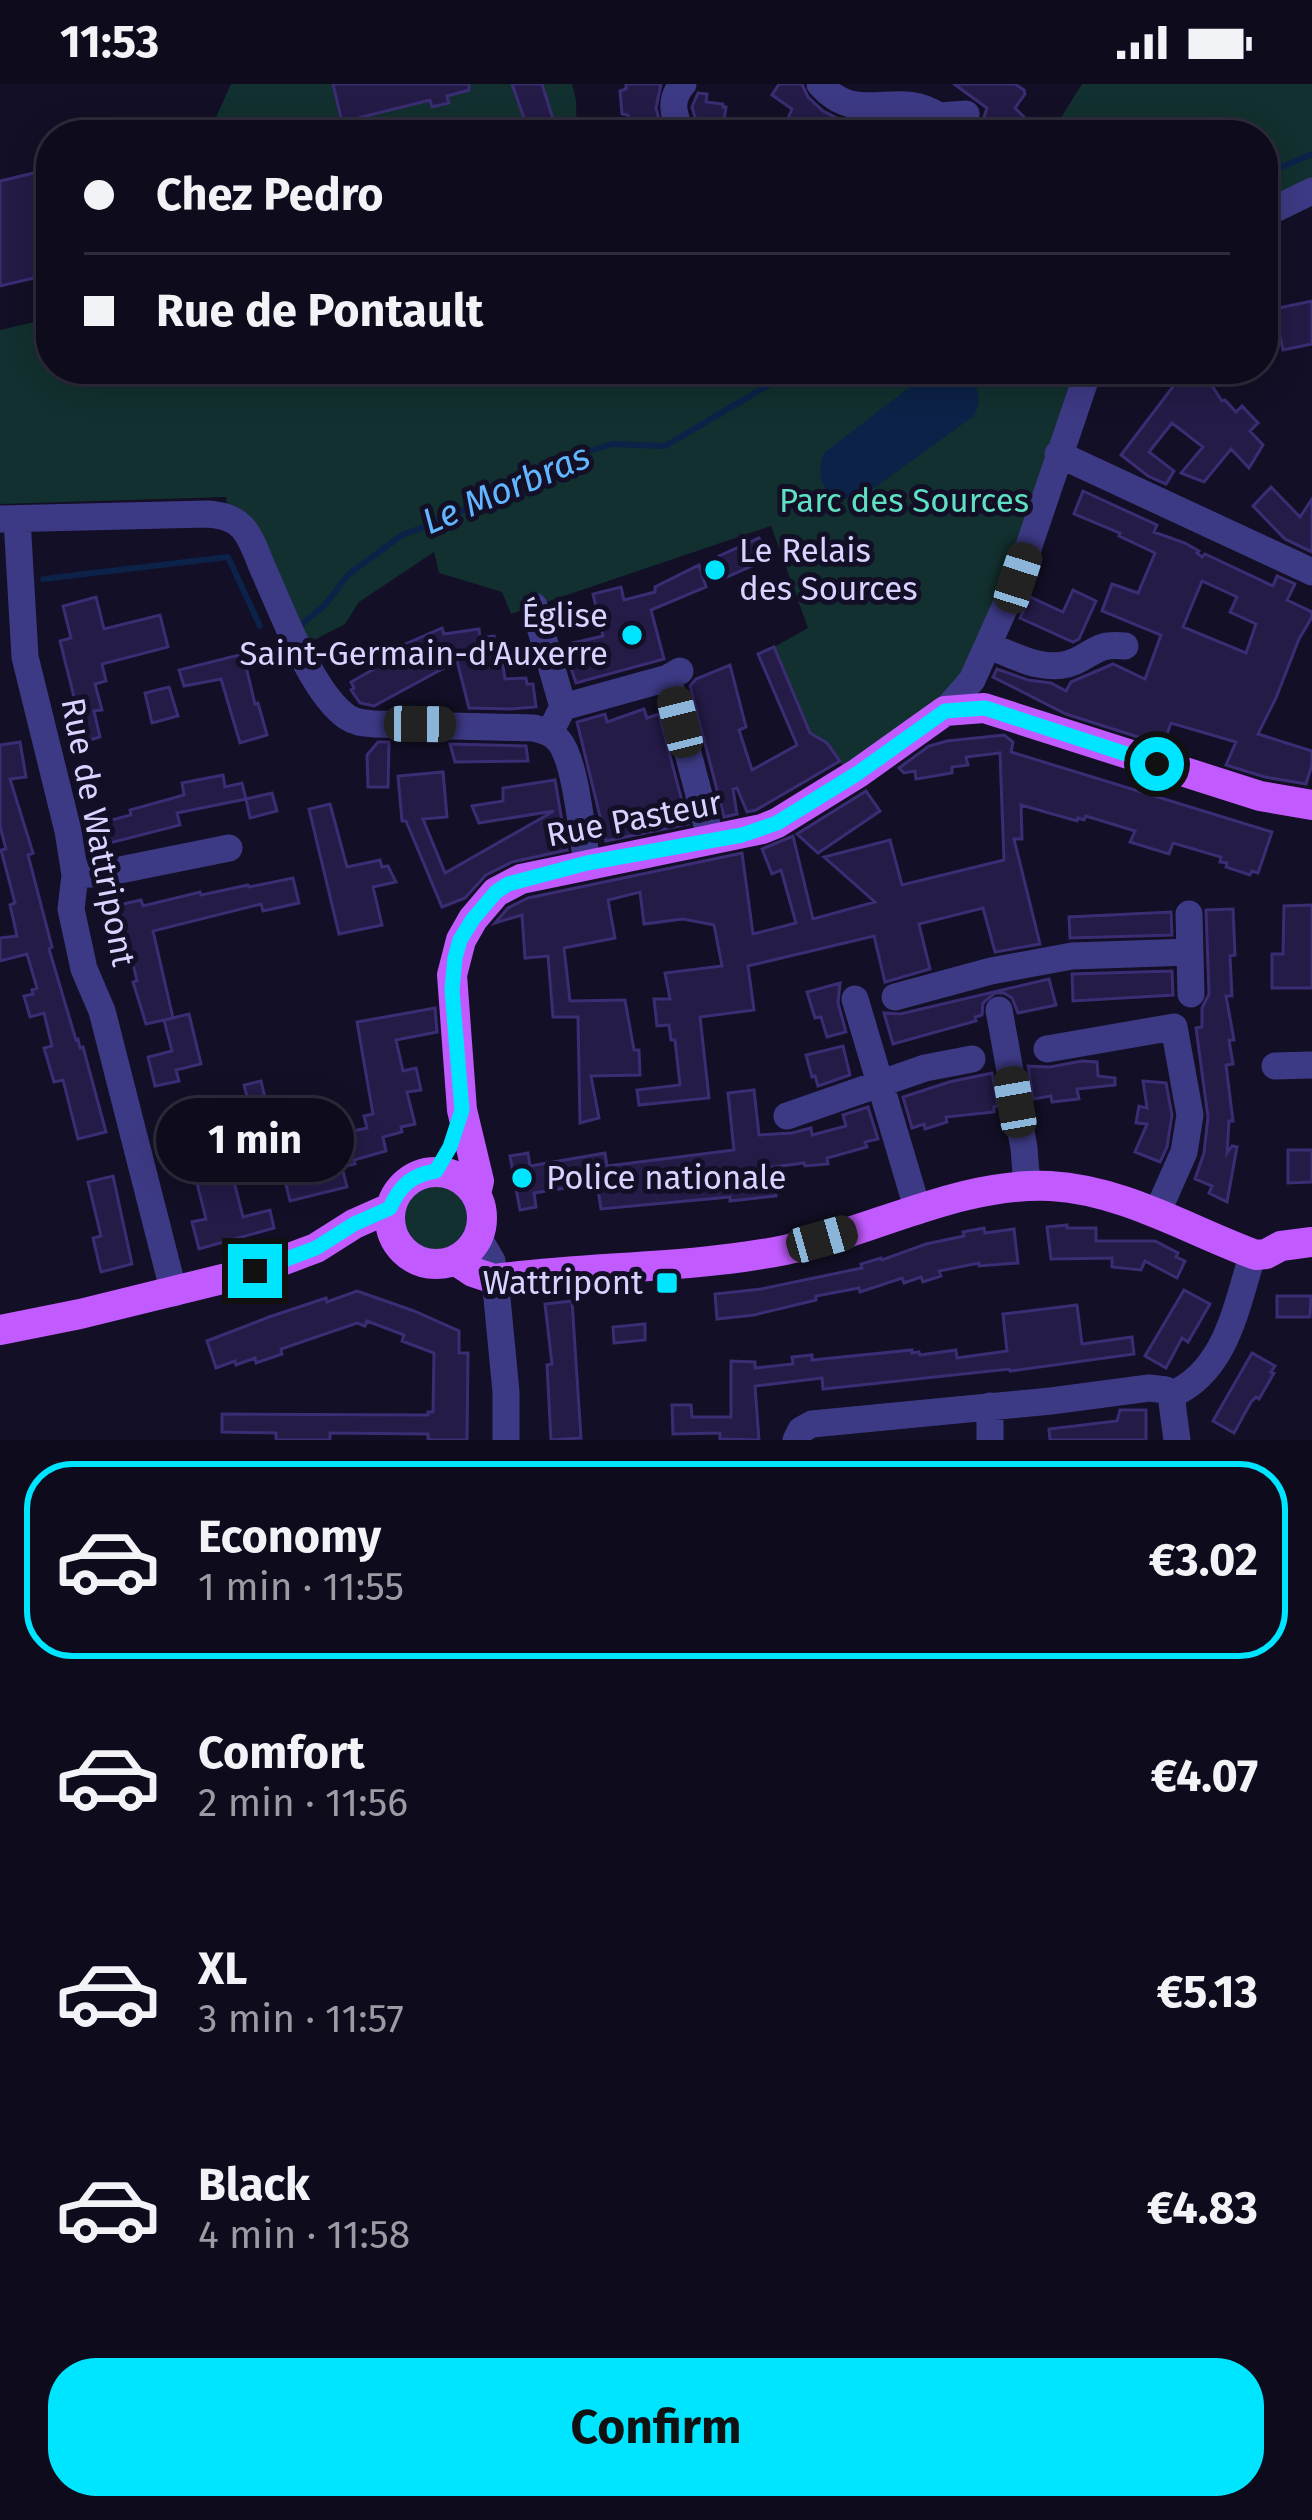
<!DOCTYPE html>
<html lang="en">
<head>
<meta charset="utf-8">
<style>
	body { margin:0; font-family:"Fira Sans",sans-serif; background:#1c1929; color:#f1f3f6; height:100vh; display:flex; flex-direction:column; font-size:45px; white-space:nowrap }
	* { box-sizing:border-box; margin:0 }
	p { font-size:39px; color:#9b9ba3 }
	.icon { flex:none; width:66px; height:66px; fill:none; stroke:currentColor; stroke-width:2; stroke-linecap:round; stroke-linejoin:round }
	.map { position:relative; height:1356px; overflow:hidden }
	.panel { display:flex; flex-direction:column; background:#0e0b1c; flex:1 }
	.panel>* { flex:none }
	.guide { position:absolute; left:36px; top:36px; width:1242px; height:264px; border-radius:48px; box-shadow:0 6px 30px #0003,0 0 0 3px #2e2b3b; display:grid; align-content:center; height:264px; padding:0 48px; background:#0e0b1c }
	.end { position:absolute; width:54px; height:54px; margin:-27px; border:15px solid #00e5ff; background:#111; box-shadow:0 0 0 6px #111 }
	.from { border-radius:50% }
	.bubble { position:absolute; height:84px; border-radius:42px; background:#0e0b1c; box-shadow:0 6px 30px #0003,0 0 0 3px #2e2b3b; font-size:39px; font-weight:700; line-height:84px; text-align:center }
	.car { position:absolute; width:36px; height:72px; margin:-36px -18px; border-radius:15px; box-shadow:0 0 9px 3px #0007; background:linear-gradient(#222 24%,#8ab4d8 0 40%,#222 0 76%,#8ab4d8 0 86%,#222 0) }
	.guide b { display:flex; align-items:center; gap:42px; height:114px; font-size:45px }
	.guide b+b { border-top:3px solid #2e2b3b }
	.guide i { width:30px; height:30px; background:#f1f3f6 }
	ul { padding:21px 0 0; list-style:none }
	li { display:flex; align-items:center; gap:36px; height:198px; margin:0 24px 18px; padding:0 24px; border:6px solid transparent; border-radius:48px }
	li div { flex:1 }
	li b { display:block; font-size:45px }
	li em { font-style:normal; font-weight:700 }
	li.selected { border-color:#00e5ff }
	li>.icon { width:108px; height:108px; stroke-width:1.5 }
	.button { display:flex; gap:24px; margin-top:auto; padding:24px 48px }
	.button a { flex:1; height:138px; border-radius:48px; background:#00e5ff; color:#111; font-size:48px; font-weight:700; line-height:138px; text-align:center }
	.status { display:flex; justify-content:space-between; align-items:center; height:84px; padding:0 60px; background:#0e0b1c; direction:ltr }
	.status svg { height:33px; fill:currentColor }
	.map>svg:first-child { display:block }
</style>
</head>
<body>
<div class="status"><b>11:53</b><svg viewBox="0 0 49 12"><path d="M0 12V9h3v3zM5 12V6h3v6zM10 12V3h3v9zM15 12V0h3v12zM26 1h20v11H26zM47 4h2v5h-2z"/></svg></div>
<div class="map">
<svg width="1312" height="1356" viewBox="0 0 1312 1356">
	<rect width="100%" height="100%" fill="#130f26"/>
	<path fill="#12302f" d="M 231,0 L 572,0 L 576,16 L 577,51 L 208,51 Z
		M 1082,0 L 1312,0 L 1312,107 L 1263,131 L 1263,51 L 1050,51 Z
		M 51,234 L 51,285 L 1089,285 L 972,596 L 843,682 L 827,659 L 809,648 L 774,563 L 808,544 L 771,442 L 511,530 L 502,508 L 439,489 L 434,468 L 359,518 L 345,540 L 299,564 L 228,433 L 226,413 L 0,420 L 0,246 Z
		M404 1134a32 32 0 1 1 64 0a32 32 0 1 1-64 0Z"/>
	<path fill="#0c2248" d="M 950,285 C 973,292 986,308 974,332 L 863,412 C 831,422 812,400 824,369 L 923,293 L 939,285 Z"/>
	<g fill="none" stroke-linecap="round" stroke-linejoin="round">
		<path stroke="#0c2248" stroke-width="6" d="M 1263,91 L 1312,70
			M 43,495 L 228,473 L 260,542
			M 301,541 L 325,521 L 349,490 L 402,451 L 453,432 L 534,385 L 612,360 L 665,362 L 796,285"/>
	</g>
	<path fill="#241b47" stroke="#3b2d73" stroke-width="3" fill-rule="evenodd" d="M 333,0 L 469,0 L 469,6 L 447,12 L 449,19 L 432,23 L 430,16 L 342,38 Z
		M 512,0 L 542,0 L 558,51 L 530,51 Z
		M 626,0 L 661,0 L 656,24 L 663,51 L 647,51 L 648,45 L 630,42 L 628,31 L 622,30 L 620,7 L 626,5 Z
		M 779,0 L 802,0 L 808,13 L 823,27 L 841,36 L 860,40 L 883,39 L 888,43 L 891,39 L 906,39 L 913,44 L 912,51 L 810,51 L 788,34 L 792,25 L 772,11 Z
		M 954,0 L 1015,0 L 1024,6 L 1025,10 L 1015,24 L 1028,37 L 1018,51 L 966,51 L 982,39 L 987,24 Z
		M 698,9 L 707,10 L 706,18 L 723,20 L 723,23 L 726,23 L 722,51 L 702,51 L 703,41 L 697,40 L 692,23 Z
		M 51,85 L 51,190 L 0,202 L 0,97 Z
		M 1312,217 L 1312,260 L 1283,266 L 1274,225 Z
		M 1156,285 L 1214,285 L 1207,294 L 1222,317 L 1225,316 L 1236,328 L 1242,322 L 1258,339 L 1250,347 L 1263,361 L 1249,384 L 1231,365 L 1204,398 L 1181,389 L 1203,363 L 1172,339 L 1149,368 L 1174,387 L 1166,400 L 1148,392 L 1121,371 L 1175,300 Z
		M 1271,403 L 1300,433 L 1312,415 L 1312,468 L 1285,455 L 1253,422 Z
		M 1083,407 L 1157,441 L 1154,448 L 1185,459 L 1199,467 L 1197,469 L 1202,473 L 1205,470 L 1273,502 L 1277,492 L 1295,500 L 1287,516 L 1312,528 L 1312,533 L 1299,555 L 1276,614 L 1258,650 L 1312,667 L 1312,681 L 1306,700 L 1265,693 L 1226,681 L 1236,658 L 1171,639 L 1163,661 L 1066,630 L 993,593 L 997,585 L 1028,596 L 1051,599 L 1066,607 L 1071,598 L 1113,580 L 1145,595 L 1161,551 L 1102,527 L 1112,500 L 1138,509 L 1155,469 L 1119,452 L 1120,449 L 1074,430 ZM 1202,497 L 1237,513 L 1230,528 L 1256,540 L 1246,569 L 1183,543 Z
		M 759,454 L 772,473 L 727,493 L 719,472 Z
		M 699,481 L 706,503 L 651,526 L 664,575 L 576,599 L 565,566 L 568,560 L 603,552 L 593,510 L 621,503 L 624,516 L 655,508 L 655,503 Z
		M 1073,506 L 1096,517 L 1079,555 L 1073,558 L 1020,534 L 1030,513 L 1063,528 Z
		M 96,513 L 104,545 L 160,531 L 168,563 L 102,580 L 106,597 L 95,600 L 102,626 L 94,627 L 100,653 L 77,660 L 69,618 L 75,617 L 60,557 L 71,554 L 63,522 Z
		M 442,544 L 444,550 L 479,545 L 480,554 L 494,552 L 496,567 L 501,567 L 505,595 L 526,594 L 527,600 L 533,600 L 536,623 L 510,625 L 469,624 L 457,577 L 374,622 L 360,619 L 351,606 L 354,604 L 351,598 L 374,585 L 369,576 Z
		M 774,563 L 810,649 L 827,659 L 840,677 L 756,726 L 747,728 L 737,704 L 733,705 L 737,730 L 724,733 L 690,602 L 696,595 L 730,581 L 746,643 L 739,646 L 752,686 L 797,661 L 758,570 Z
		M 243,570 L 255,620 L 258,619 L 267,651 L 240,659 L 221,595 L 184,602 L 179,586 Z
		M 169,603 L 178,632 L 152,639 L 145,609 Z
		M 644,625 L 647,634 L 659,630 L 688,740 L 606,757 L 577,638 L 605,630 L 607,638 Z
		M 1004,651 L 1013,658 L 1011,668 L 1272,748 L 1258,789 L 1252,787 L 1250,791 L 1226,783 L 1227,779 L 1220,778 L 1221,773 L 1173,759 L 1169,770 L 1130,758 L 1135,747 L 1086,732 L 1084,736 L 1078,734 L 1077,737 L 1021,721 L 1022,755 L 1014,755 L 1040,860 L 995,868 L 983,824 L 919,840 L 930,885 L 885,898 L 874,852 L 748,882 L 754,926 L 700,933 L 709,1014 L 639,1021 L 637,1006 L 680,1001 L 675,956 L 671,956 L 669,941 L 657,942 L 654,915 L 670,915 L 665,889 L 722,882 L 714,841 L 683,835 L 644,840 L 640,808 L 608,816 L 615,854 L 564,864 L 570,917 L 625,916 L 634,966 L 639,966 L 640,991 L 591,992 L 599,1034 L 580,1039 L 578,933 L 553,933 L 548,872 L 525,874 L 522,831 L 495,839 L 508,824 L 528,814 L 742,769 L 753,850 L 796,839 L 781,786 L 772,790 L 762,765 L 793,752 L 813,835 L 875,818 L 824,773 L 890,756 L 902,801 L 1004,776 L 1000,669 L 966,673 L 968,681 L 952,683 L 952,689 L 916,695 L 915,687 L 904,689 L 899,684 L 929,662 L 947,657 Z
		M 20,658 L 26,693 L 10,695 L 33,769 L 28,771 L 52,863 L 49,865 L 76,956 L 78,955 L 80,964 L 83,963 L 106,1048 L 78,1055 L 63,996 L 54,998 L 44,964 L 52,962 L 44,929 L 30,933 L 24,912 L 33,910 L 32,906 L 37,904 L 27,870 L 0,877 L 0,854 L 17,852 L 10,821 L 15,819 L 1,766 L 6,765 L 0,742 L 0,661 Z
		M 378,658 L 389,658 L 388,703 L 368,703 L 367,671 Z
		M 450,660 L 526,662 L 528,677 L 455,678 Z
		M 443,688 L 447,733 L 423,735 L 445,789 L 554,727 L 479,739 L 472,722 L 503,717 L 503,704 L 555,696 L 567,766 L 512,778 L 486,791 L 465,814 L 442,823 L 406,737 L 402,737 L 398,692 Z
		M 223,691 L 225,703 L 242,699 L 246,715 L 177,729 L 180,741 L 106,760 L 100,739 L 131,731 L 130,726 L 184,711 L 182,699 Z
		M 866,707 L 880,727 L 818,769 L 797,750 Z
		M 272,709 L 277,727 L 250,734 L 246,715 Z
		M 330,720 L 347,783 L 380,776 L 382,783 L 388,782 L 396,798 L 373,803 L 382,841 L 339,850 L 309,725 Z
		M 293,794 L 299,819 L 263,827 L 261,820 L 153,847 L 173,934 L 146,940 L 133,898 L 137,897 L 128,859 L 124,860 L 119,835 L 122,834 L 119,821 L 141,816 L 143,822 L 200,808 L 201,811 L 248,801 L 249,803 Z
		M 1312,821 L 1312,904 L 1272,904 L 1272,870 L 1283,870 L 1284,822 Z
		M 1233,825 L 1235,871 L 1230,872 L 1232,912 L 1226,912 L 1234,956 L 1229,956 L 1233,980 L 1226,981 L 1233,1037 L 1229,1037 L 1227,1069 L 1232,1062 L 1237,1063 L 1227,1118 L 1209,1109 L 1212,1102 L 1195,1095 L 1204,1069 L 1208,1033 L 1196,944 L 1202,943 L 1202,924 L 1209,910 L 1206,826 Z
		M 1171,828 L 1172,851 L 1070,854 L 1069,833 Z
		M 1172,887 L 1173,911 L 1073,917 L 1072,890 Z
		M 1049,895 L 1056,921 L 1018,929 L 1012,914 L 1004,909 L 995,909 L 983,919 L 982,931 L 975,933 L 976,937 L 893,960 L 884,929 L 900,930 Z
		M 840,899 L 838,919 L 846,948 L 827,953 L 821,933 L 815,934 L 807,908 Z
		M 435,924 L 437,948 L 396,956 L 403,987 L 416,984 L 421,1006 L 407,1008 L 415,1040 L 401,1043 L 402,1048 L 383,1053 L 386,1067 L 354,1076 L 355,1080 L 342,1083 L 347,1103 L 290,1117 L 279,1072 L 336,1058 L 334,1051 L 367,1044 L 364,1032 L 373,1030 L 357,938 Z
		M 189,930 L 201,980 L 176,986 L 179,997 L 155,1002 L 148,973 L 172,967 L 164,936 Z
		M 843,962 L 850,991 L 818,1002 L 815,992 L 812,993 L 806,971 Z
		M 1082,977 L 1097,978 L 1098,992 L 1115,994 L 1115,1001 L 1077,1005 L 1079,1015 L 1052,1018 L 1051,1012 L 1033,1015 L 1028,982 L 1050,983 Z
		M 992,989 L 998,1022 L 994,1023 L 994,1028 L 946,1033 L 947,1038 L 925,1045 L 924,1040 L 912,1044 L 903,1013 L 949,998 Z
		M 261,997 L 270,1035 L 254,1039 L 244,1001 Z
		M 1143,997 L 1166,999 L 1172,1031 L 1167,1063 L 1160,1078 L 1135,1068 L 1147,1040 L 1136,1039 L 1139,1022 L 1147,1024 Z
		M 754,1006 L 759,1051 L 792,1049 L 811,1044 L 812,1051 L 846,1042 L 843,1031 L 868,1023 L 878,1055 L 865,1058 L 867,1063 L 827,1074 L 828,1080 L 805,1082 L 804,1079 L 773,1083 L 776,1112 L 730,1117 L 730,1113 L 601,1125 L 597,1099 L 534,1109 L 536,1123 L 520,1126 L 510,1072 L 528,1069 L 530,1082 L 605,1069 L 607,1082 L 734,1066 L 728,1009 Z
		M 215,1018 L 220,1039 L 209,1042 L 221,1089 L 231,1086 L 243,1133 L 270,1126 L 274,1144 L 199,1165 L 192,1138 L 206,1135 L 184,1048 L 181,1048 L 176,1027 Z
		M 1288,1066 L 1312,1066 L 1312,1098 L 1288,1099 Z
		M 113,1092 L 132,1180 L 101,1188 L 93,1154 L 101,1152 L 88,1098 Z
		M 1067,1141 L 1067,1144 L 1096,1144 L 1096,1157 L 1155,1157 L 1178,1169 L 1176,1173 L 1185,1177 L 1177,1194 L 1145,1177 L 1141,1186 L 1112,1183 L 1112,1174 L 1051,1175 L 1047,1143 Z
		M 984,1144 L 985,1149 L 1014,1145 L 1018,1179 L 979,1182 L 979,1179 L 939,1187 L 941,1192 L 923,1198 L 921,1193 L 904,1199 L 902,1194 L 860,1208 L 859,1204 L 816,1212 L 816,1216 L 754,1231 L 717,1235 L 715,1210 L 761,1205 L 862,1184 L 861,1180 L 881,1174 L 882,1176 L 926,1160 L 964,1152 L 963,1148 Z
		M 1184,1206 L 1210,1220 L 1188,1258 L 1182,1254 L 1166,1284 L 1145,1272 Z
		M 357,1207 L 414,1227 L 459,1247 L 459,1269 L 468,1269 L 467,1356 L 433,1356 L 428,1355 L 428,1350 L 330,1349 L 330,1356 L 276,1356 L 276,1349 L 222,1348 L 222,1330 L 428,1331 L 428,1328 L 433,1328 L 434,1269 L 402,1257 L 404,1251 L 367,1237 L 365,1242 L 357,1239 L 281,1265 L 282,1270 L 256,1279 L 255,1274 L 236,1281 L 235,1277 L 216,1284 L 207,1257 L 269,1233 L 326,1214 L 327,1218 Z
		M 1277,1212 L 1311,1212 L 1310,1233 L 1277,1233 Z
		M 572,1217 L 581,1354 L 551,1356 L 547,1281 L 552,1280 L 545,1220 Z
		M 1077,1221 L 1082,1260 L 1132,1253 L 1134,1270 L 1010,1287 L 1009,1285 L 823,1305 L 822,1294 L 755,1302 L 759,1356 L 720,1355 L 720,1349 L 673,1350 L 672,1321 L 691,1321 L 692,1333 L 731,1333 L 731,1277 L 755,1278 L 755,1284 L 793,1280 L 792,1273 L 812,1271 L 812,1276 L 912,1266 L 912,1269 L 919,1268 L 920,1271 L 956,1266 L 957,1274 L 1007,1267 L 1003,1230 Z
		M 645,1240 L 645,1256 L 614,1259 L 613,1243 Z
		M 1252,1269 L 1275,1282 L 1271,1288 L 1274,1289 L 1259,1315 L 1256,1313 L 1251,1318 L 1234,1349 L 1213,1337 Z
		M 1120,1326 L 1146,1326 L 1146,1356 L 1050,1356 L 1049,1345 L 1117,1337 Z"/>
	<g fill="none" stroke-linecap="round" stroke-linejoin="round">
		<path stroke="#3d3a85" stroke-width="27" d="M 820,0 C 858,44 897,3 939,32
			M 682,51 C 674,32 668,16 683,0
			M 930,51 L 939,32 L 966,30
			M 1263,131 L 1312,107
			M 1058,370 L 1312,488
			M 0,435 L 207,430 C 220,431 232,433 242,443 C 252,454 257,471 263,485 C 282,526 311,608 347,633 C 356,639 365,639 375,640 L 534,644 C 544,647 552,648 559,657 C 576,677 582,751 587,779
			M 17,435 L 25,573 L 68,747 L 75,791 L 71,825 L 84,885 L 102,927 L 174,1209
			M 534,522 L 563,623
			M 988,561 C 1016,573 1050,592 1080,575 C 1099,564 1102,560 1125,562
			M 668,594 L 711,756
			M 945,627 L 972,596 L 1018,494 L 1089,285
			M 550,648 L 563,623 L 668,594 L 680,587
			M 75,791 L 105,789 L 229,764
			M 1189,830 L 1191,910
			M 895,913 L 991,887 L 1072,872 L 1190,868
			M 855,915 L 918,1127
			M 999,926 L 1024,1064 L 1027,1102
			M 1047,965 L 1174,943 L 1190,1031 L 1184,1068 L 1157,1129
			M 1275,982 L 1312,981
			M 787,1032 L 925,984 L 972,975
			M 478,1153 L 492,1177 L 496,1204 L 506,1308 L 506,1356
			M 1171,1311 L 1177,1356
			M 990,1322 L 990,1356
			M 796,1356 L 801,1346 L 812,1340 L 1051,1317 L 1149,1304 L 1166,1306 L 1171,1311 C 1227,1287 1236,1222 1253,1170"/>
		<path stroke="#c25bff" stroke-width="30" d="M390 1134a46 46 0 1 1 92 0a46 46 0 1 1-92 0Z
			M 476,1110 L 479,1097 L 462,1026 L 452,891 L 461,856 L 473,835 L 496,808 L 521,795 L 762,745 L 777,739 L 858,689 L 945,627 L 984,624 L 1260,712 L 1312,721
			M 455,1176 L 473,1188 L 494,1195 C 590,1182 690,1185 785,1166 C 872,1148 959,1098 1050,1102 C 1124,1106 1188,1146 1256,1171 L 1266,1170 L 1281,1162 L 1312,1158
			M 0,1246 L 80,1230 L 255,1187 L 316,1164 L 354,1140 L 390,1124"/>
	</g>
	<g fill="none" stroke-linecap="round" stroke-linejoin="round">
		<path stroke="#00e5ff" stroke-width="15" d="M 255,1187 L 316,1164 L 354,1140 L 390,1124 C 400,1101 412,1091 436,1087 L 450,1063 L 462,1026 L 452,906 L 455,874 L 460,856 L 473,835 L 496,808 L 508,800 L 587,779 L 742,751 L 777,739 L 858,689 L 945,627 L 985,624 L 1157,680"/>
	</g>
	<g fill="#00e5ff" stroke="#130f26" stroke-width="4.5">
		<circle cx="715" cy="486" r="12"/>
		<circle cx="632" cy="551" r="12"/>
		<circle cx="522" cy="1094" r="12"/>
		<rect x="655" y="1187" width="24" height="24" rx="6"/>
	</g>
	<g text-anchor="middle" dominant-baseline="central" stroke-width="10" stroke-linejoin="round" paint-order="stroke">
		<g font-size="33" fill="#5fe0c0" stroke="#130f26">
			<text x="904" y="417">Parc des Sources</text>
		</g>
		<g font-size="33" fill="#d9d4ff" stroke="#130f26" text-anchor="start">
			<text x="739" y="467">Le Relais<tspan x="739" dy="38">des Sources</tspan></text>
			<text x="608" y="532" text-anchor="end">Église<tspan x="608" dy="38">Saint-Germain-d'Auxerre</tspan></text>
			<text x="546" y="1094">Police nationale</text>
			<text x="643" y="1199" text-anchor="end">Wattripont</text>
		</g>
		<g font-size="33" fill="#d9d4ff" stroke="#130f26">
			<text transform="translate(634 735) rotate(-11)">Rue Pasteur</text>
			<text transform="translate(98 748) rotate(79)">Rue de Wattripont</text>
		</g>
		<g font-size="36" font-style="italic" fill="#62b6ff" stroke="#130f26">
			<text transform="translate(506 405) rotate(-23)">Le Morbras</text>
		</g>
	</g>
</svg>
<i class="end from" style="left:1157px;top:680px"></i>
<i class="end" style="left:255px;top:1187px"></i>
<div class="bubble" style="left:156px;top:1014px;width:198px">1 min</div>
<i class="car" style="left:1018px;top:494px;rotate:18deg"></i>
<i class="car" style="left:680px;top:638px;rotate:346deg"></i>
<i class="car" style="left:420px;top:640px;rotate:91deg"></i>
<i class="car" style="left:1015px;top:1018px;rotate:350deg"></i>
<i class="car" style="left:822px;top:1155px;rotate:74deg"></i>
<div class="guide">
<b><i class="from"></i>Chez Pedro</b>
<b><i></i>Rue de Pontault</b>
</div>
</div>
<section class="panel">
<ul>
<li class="selected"><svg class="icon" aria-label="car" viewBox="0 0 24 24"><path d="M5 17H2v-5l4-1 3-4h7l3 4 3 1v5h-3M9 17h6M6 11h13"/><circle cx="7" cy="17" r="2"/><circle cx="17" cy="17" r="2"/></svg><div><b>Economy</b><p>1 min · 11:55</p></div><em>€3.02</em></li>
<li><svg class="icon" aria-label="car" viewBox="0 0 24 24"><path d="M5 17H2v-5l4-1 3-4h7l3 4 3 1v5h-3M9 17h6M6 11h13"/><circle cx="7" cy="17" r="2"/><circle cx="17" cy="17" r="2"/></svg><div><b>Comfort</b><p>2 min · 11:56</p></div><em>€4.07</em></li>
<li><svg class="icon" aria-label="car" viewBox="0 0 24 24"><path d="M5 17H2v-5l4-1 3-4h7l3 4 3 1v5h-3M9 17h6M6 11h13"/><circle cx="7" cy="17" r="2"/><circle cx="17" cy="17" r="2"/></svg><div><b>XL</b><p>3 min · 11:57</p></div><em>€5.13</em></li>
<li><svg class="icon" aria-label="car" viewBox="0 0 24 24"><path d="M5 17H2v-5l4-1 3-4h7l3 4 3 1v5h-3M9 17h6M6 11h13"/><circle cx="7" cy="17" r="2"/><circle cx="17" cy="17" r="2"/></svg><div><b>Black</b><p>4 min · 11:58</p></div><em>€4.83</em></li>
</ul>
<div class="button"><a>Confirm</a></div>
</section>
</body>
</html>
